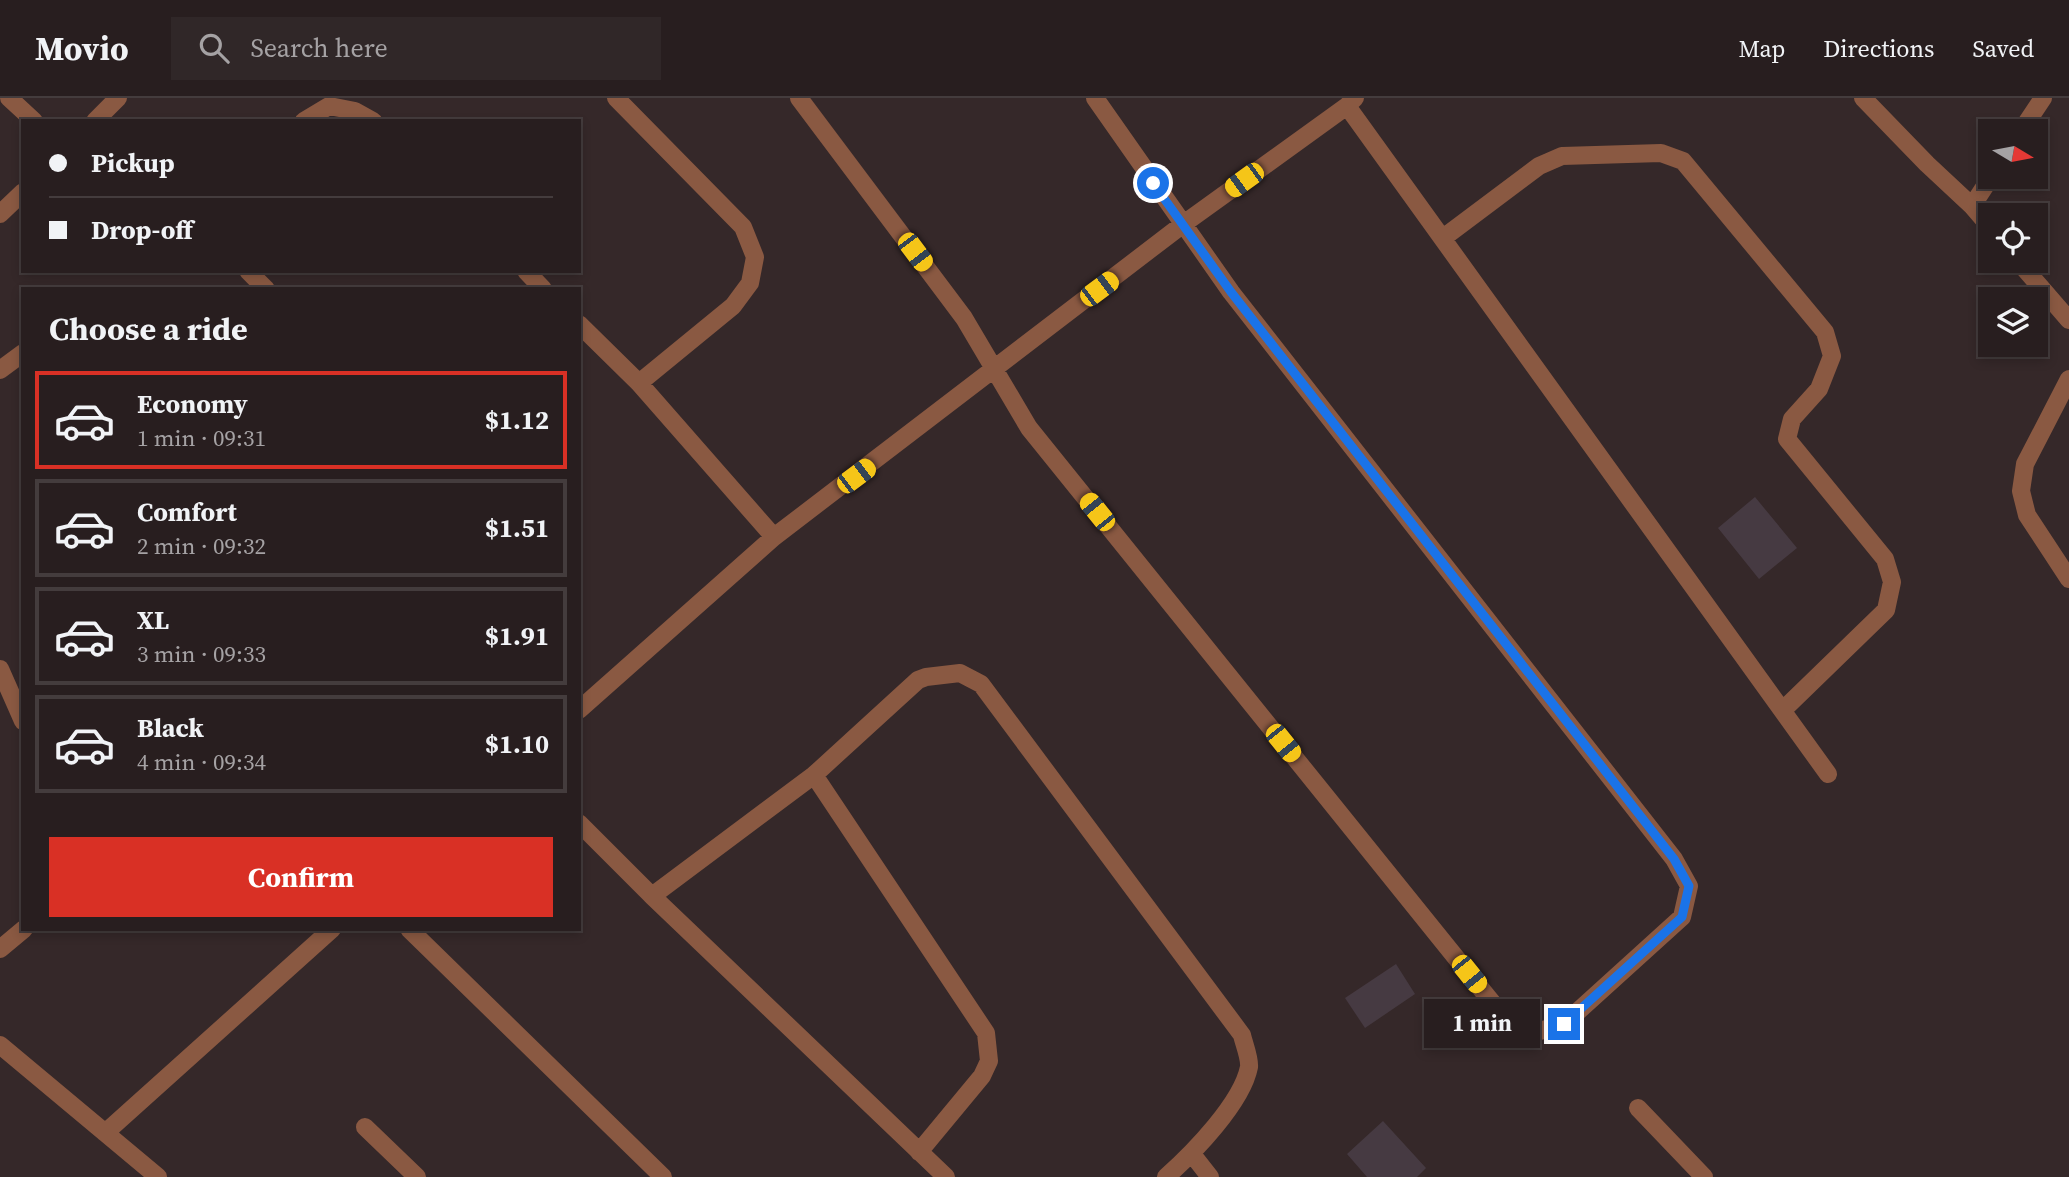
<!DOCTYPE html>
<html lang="en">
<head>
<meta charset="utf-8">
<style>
	body { margin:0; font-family:"Source Serif 4",serif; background:#302728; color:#f1f3f6; height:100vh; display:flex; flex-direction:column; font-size:26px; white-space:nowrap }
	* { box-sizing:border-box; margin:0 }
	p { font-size:23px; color:#a5a2a4 }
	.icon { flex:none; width:38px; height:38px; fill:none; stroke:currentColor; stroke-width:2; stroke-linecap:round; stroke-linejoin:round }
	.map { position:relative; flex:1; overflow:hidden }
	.drawer { position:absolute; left:21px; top:189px; width:560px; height:644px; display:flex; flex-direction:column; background:#281e1f; border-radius:0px; box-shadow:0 4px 10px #0003,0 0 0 2px #443c3d }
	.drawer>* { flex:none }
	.banner { position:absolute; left:21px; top:21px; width:560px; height:154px; border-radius:0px; box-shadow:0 4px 10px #0003,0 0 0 2px #443c3d; display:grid; align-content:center; height:154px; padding:0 28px; background:#281e1f }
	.needle { width:46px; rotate:100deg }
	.fabs { position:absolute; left:1978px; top:21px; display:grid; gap:14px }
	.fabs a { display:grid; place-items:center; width:70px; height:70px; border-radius:0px; background:#281e1f; box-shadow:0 4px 10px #0003,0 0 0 2px #443c3d; font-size:35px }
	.end { position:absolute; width:32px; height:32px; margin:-16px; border:9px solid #1a73e8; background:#fff; box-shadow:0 0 0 4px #fff }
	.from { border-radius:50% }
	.bubble { position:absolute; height:49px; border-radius:0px; background:#281e1f; box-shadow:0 4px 10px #0003,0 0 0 2px #443c3d; font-size:23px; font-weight:700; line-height:49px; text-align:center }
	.car { position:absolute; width:21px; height:42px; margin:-21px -10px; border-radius:9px; box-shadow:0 0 5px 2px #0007; background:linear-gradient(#f5c518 24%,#345 0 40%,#f5c518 0 76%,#345 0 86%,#f5c518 0) }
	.banner b { display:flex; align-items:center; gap:24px; height:66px; font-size:26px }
	.banner b+b { border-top:2px solid #443c3d }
	.banner i { width:18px; height:18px; background:#f1f3f6 }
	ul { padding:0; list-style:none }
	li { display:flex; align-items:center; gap:21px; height:98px; margin:0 14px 10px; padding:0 14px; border:4px solid #443c3d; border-radius:0px }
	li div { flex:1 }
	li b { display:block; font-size:26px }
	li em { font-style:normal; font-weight:700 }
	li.selected { border-color:#d93025 }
	li>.icon { width:63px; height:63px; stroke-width:1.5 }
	h2 { padding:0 28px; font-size:32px; line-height:84px }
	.primary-button { display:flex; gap:14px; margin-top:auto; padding:14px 28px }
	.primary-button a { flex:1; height:80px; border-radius:0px; background:#d93025; color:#fff; font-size:28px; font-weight:700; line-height:80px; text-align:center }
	header { display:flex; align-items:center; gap:42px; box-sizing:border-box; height:98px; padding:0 35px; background:#281e1f; border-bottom:2px solid #443c3d }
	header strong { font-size:33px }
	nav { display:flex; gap:38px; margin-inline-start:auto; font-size:24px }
	.search { width:490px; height:63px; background:#302728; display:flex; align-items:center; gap:18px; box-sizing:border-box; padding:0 24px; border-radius:0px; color:#a5a2a4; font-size:26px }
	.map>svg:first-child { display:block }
</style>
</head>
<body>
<header>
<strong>Movio</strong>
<div class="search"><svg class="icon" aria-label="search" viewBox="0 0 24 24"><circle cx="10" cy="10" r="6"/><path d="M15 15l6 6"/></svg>Search here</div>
<nav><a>Map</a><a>Directions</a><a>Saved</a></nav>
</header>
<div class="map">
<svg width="2069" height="1079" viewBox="0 0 2069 1079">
	<rect width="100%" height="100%" fill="#352829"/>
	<path fill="#463a42" d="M 1755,399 L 1797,450 L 1759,481 L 1718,430 Z
		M 1396,866 L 1415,896 L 1365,930 L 1345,900 Z
		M 1383,1023 L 1426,1070 L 1417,1079 L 1367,1079 L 1347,1056 Z"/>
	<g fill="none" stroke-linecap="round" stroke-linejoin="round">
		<path stroke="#8a5942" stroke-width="18" d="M 9,0 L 34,23
			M 616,0 L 743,129 L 755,159 L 750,185 L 733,208 L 639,285
			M 799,0 L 964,220 L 1029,330 L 1486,897 L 1513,930 L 1536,934 L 1564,926 L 1682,819 L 1689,788 L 1674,761 L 1231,194 L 1095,0
			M 1863,0 L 1927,66 L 1972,108 L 1990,129
			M 1347,8 L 1828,676
			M 95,23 L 118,0
			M 304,23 L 329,8 L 355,13 L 373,23
			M 2021,33 L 2043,0
			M 1972,108 L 1991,79
			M 0,116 L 23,94
			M 1443,140 L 1539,68 L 1562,58 L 1661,55 L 1683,63 L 1825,234 L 1832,258 L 1819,291 L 1792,321 L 1787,341 L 1885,461 L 1892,484 L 1886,512 L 1783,612
			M 2018,163 L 2069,222
			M 248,173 L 266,191
			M 526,173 L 543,191
			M 579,226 L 639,285 L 774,439
			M 0,272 L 23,255
			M 2069,281 L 2025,366 L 2021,393 L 2027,417 L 2069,481
			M 0,571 L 23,623
			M 579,612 L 774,439 L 1182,127 L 1347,8 L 1355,0
			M 814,677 L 986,935 L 989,963 L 982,978 L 919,1054
			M 579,725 L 652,798 L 946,1079
			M 652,798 L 814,677 L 918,582 L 926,579 L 960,575 L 981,586 L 1242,937 C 1244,946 1250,960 1249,969 C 1242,1005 1193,1055 1166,1079
			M 409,831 L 663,1079
			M 0,851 L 24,831
			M 0,947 L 158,1079
			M 1638,1010 L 1704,1079
			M 365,1029 L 417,1079
			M 105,1035 L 332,831
			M 1192,1056 L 1210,1079"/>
	</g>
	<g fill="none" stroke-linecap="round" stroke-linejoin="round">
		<path stroke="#1a73e8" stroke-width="9" d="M 1153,85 L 1231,194 L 1674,761 L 1689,788 L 1682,819 L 1564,926"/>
	</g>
</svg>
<div class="fabs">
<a><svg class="needle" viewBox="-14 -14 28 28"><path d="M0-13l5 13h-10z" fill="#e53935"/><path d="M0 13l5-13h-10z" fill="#a5a2a4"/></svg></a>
<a><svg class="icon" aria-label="locate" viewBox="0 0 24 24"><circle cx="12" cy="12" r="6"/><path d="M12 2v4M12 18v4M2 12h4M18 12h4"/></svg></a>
<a><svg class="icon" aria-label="layers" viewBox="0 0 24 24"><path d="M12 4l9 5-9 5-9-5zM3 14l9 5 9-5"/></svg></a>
</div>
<i class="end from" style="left:1153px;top:85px"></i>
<i class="end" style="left:1564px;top:926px"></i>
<div class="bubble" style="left:1424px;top:901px;width:116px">1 min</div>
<i class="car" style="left:1244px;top:82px;rotate:234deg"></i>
<i class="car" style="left:915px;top:154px;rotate:143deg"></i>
<i class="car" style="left:1099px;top:191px;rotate:53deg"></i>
<i class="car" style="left:856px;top:378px;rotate:53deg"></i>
<i class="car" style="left:1097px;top:414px;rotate:321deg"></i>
<i class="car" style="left:1283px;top:645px;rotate:141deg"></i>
<i class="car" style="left:1469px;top:876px;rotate:141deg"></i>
<div class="banner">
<b><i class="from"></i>Pickup</b>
<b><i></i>Drop-off</b>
</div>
<section class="drawer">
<h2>Choose a ride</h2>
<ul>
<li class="selected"><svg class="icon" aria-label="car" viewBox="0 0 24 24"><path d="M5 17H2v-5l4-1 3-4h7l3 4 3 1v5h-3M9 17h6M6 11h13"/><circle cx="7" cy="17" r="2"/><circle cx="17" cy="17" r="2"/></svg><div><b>Economy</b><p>1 min · 09:31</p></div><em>$1.12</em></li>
<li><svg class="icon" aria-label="car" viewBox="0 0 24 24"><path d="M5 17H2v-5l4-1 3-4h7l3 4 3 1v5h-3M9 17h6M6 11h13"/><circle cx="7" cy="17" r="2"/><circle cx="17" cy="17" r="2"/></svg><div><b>Comfort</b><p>2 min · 09:32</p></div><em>$1.51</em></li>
<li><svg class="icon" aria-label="car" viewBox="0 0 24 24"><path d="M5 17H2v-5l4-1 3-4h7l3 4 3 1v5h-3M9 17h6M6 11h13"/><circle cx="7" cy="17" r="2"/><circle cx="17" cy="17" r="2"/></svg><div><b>XL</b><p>3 min · 09:33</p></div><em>$1.91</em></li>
<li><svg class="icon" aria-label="car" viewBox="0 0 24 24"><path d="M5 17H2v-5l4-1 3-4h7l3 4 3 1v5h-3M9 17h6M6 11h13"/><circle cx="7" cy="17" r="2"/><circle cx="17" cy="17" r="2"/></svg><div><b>Black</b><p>4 min · 09:34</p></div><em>$1.10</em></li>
</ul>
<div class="primary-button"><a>Confirm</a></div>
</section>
</div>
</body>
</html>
